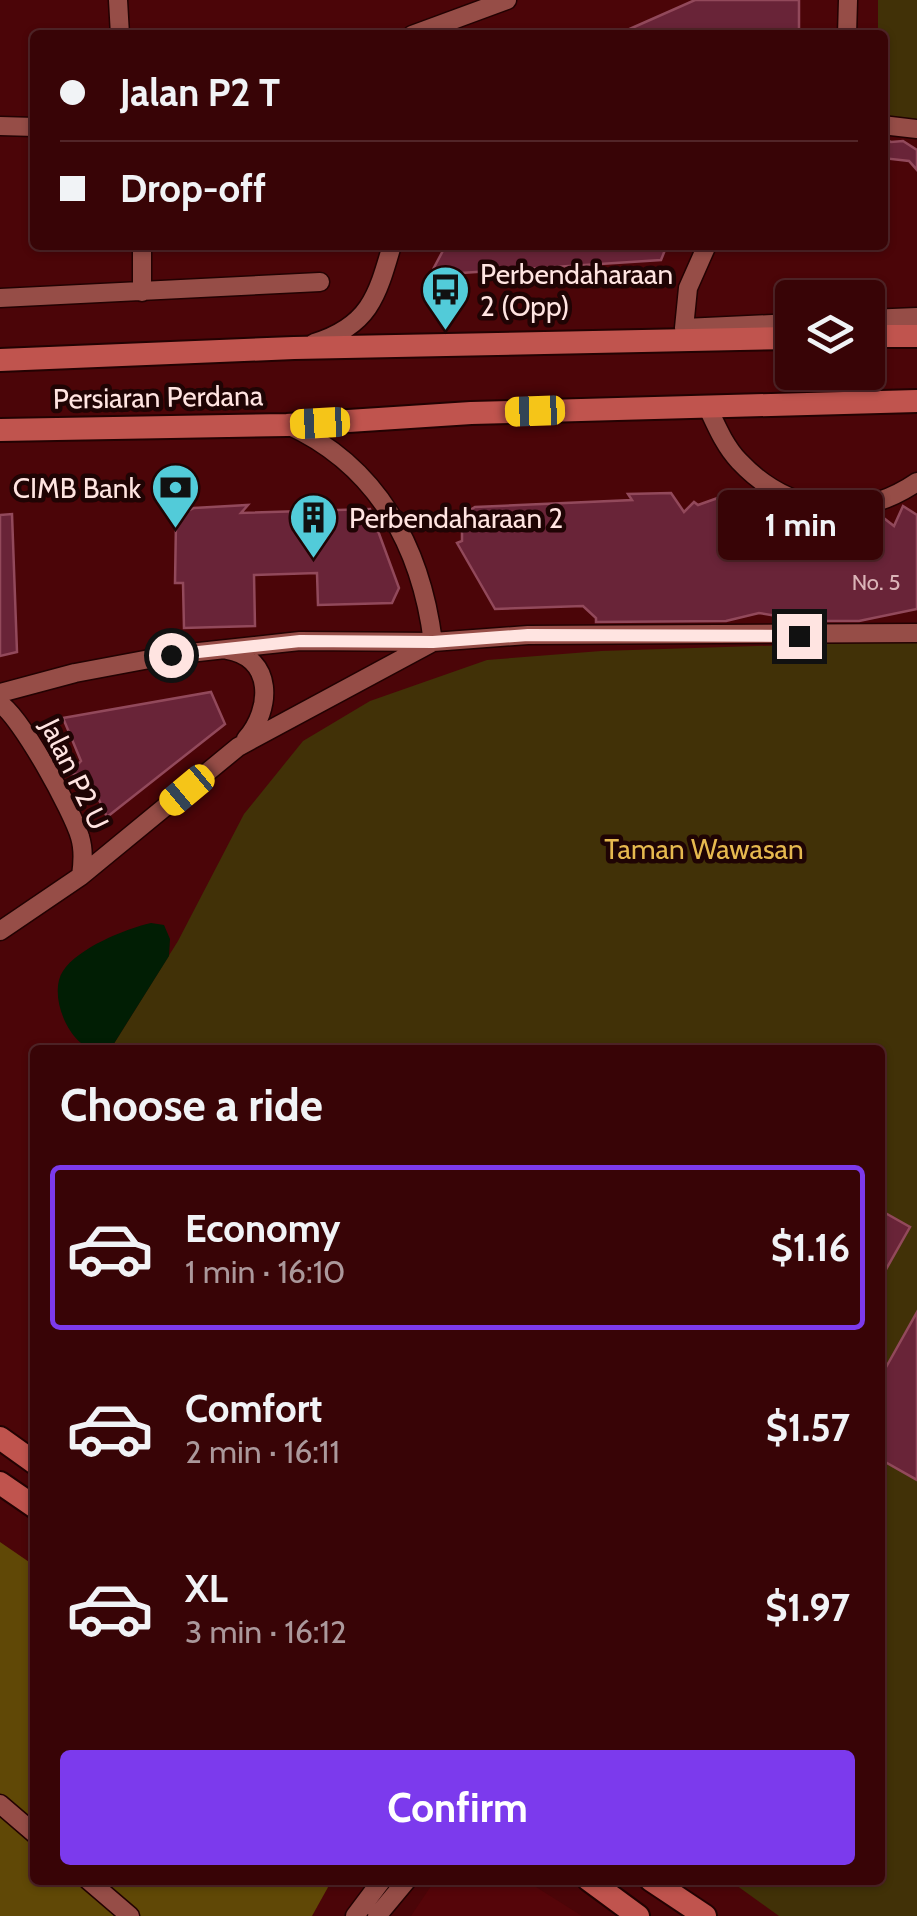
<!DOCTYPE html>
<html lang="en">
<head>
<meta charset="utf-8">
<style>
	body { margin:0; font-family:Cabin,sans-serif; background:#3f0e10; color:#f1f3f6; height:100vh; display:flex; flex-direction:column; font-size:38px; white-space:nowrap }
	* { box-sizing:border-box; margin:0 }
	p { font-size:32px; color:#ab989b }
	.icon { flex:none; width:55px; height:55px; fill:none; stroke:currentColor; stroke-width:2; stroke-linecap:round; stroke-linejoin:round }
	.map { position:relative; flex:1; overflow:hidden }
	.panel { position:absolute; left:30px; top:1045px; width:855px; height:840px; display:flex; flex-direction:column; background:#380406; border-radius:10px; box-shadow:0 2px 8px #0004,0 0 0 2px #522528 }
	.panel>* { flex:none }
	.hud { position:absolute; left:30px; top:30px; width:858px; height:220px; border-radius:10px; box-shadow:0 2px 8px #0004,0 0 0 2px #522528; display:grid; align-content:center; height:220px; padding:0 30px; background:#380406 }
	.fabs { position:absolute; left:775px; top:280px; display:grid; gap:20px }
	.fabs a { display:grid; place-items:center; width:110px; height:110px; border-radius:10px; background:#380406; box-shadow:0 2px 8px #0004,0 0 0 2px #522528; font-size:50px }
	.end { position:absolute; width:45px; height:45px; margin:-22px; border:12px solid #ffe4e1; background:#111; box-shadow:0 0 0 5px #111 }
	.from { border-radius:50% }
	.bubble { position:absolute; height:70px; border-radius:10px; background:#380406; box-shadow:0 2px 8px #0004,0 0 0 2px #522528; font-size:32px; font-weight:800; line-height:70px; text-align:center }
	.car { position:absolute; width:30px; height:60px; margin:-30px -15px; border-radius:12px; box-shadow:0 0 8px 2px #0007; background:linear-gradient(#f5c518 24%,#345 0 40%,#f5c518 0 76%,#345 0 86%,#f5c518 0) }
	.hud b { display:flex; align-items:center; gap:35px; height:95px; font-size:38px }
	.hud b+b { border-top:2px solid #522528 }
	.hud i { width:25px; height:25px; background:#f1f3f6 }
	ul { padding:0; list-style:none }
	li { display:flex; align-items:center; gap:30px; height:165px; margin:0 20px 15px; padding:0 10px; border:5px solid transparent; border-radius:10px }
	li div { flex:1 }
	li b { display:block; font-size:38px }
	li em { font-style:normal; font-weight:800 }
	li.current { border-color:#7c3aed }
	li>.icon { width:90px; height:90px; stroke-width:1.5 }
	h2 { padding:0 30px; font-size:45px; line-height:120px }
	.action { display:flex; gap:20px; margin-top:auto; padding:20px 30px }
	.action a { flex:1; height:115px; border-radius:10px; background:#7c3aed; color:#fff; font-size:40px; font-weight:800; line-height:115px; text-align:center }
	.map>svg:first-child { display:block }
</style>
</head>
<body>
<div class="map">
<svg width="917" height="1916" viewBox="0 0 917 1916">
	<rect width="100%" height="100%" fill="#4b0508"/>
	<path fill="#550509" d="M 435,1880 L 525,1880 L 582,1916 L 411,1916 Z"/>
	<path fill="#413107" d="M 878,0 L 917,0 L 917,121 L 883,119 L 882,35 L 878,35 Z
		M 917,641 L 917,1916 L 779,1916 L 729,1880 L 880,1880 L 880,1050 L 110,1050 L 178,941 L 244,814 L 303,741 L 370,701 L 487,660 L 601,651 Z"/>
	<path fill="#604806" d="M 0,1542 L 35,1566 L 35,1880 L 332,1880 L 312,1916 L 0,1916 Z"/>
	<path fill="#011e04" d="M 151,923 L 164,925 L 170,939 L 169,956 L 110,1050 C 104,1050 99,1051 94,1050 C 67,1043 48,993 63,971 C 78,948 125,929 151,923 Z"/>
	<path fill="#692438" stroke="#92495b" stroke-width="2.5" d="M 695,0 L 799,0 L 799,35 L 616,35 Z
		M 882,138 L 891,142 L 903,141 L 917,150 L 917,170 L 909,161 L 882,158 Z
		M 446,245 L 667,245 L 661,260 L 430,275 Z
		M 671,493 L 684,512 L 694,502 L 698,505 L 729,494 L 733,510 L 745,501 L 752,519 L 763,509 L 773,529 L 785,518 L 794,535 L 806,523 L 815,538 L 824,526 L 833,540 L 842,526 L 852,538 L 860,522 L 872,533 L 881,516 L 894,526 L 903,506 L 917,515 L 917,609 L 859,621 L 806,621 L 759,613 L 726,621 L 596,622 L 596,618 L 583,606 L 495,609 L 457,543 L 462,541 L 462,515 L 475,507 L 632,500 L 628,494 Z
		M 248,505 L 241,513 L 370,509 L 399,588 L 392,603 L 318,605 L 317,573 L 254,575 L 255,626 L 184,628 L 183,583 L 175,583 L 176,523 L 182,514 L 194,508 Z
		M 12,514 L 17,652 L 0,656 L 0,515 Z
		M 211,692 L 225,724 L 107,817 L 87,774 L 69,774 L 81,761 L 63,718 Z
		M 880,1210 L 910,1227 L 880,1280 Z
		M 917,1312 L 917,1480 L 880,1459 L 880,1367 L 885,1369 Z"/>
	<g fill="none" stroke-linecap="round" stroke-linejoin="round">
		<defs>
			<path id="minor" d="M 118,0 L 120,35
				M 412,35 L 507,0
				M 847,35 L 848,0
				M 882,125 L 917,129
				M 0,126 L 35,127
				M 707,245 L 688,288 L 684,328 L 792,323
				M 142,292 L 142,245
				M 0,298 L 320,282
				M 868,319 L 917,317
				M 314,343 C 369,326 377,297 392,245
				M 707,406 C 716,425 724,445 739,461 C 788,513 857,523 917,482
				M 288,425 C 378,466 421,547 433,642
				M 227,650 C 274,658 272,709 246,739
				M 0,693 L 75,673 L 171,655 L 300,641 L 433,642 L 528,635 L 917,633
				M 0,704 C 20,715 73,812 80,837 C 84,850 83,862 81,876
				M 0,931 L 81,876 L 238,747 L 433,642
				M 0,1804 L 35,1834
				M 88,1880 L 130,1916
				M 355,1916 L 382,1880
				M 377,1916 L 407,1880"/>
			<path id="major" d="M 868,336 L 917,336
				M 0,360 L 294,348 L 792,338
				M 0,430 L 287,425 L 471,413 L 917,401
				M 0,1438 L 35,1463
				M 0,1483 L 35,1507
				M 589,1880 L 638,1916
				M 651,1880 L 705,1916"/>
		</defs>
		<use href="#minor" stroke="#220202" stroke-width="21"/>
		<use href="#major" stroke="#220202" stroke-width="26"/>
		<use href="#minor" stroke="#964d47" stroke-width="18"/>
		<use href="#major" stroke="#c0544e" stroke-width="22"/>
	</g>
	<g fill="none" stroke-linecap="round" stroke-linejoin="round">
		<path stroke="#ffe4e1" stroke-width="12" d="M 171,655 L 300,641 L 433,642 L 528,635 L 799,636"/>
	</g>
	<defs>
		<symbol id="bus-pin" viewBox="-11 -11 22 30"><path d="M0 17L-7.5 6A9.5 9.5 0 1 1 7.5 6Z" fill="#52cbd9" stroke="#1f0404"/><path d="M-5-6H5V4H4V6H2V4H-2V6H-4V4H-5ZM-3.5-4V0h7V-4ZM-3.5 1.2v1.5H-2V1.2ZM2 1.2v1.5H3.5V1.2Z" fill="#111"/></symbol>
		<symbol id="bank-pin" viewBox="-11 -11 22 30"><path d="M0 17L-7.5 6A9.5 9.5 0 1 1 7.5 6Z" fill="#52cbd9" stroke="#1f0404"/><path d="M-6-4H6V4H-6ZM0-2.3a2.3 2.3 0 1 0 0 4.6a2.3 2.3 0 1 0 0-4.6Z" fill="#111"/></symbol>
		<symbol id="building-pin" viewBox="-11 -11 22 30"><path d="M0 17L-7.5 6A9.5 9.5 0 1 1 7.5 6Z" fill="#52cbd9" stroke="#1f0404"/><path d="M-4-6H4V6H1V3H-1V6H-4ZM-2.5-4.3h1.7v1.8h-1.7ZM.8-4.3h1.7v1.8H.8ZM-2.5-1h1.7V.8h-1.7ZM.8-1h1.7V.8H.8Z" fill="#111"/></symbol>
	</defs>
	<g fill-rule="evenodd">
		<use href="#bus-pin" x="418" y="262" width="55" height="75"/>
		<use href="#bank-pin" x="148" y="460" width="55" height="75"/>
		<use href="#building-pin" x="286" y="490" width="55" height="75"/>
	</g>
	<g text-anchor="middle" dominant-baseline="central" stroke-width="9" stroke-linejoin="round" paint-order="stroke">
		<g font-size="22" fill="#dab4b7">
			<text x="876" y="582">No. 5</text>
		</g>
		<g font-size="28" fill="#ffe4e1" stroke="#1f0404" text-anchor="start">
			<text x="480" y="274">Perbendaharaan<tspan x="480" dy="32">2 (Opp)</tspan></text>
			<text x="141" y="488" text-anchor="end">CIMB Bank</text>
			<text x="349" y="518">Perbendaharaan 2</text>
		</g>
		<g font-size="28" fill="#ffe4e1" stroke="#1f0404">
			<text transform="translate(158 397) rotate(-1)">Persiaran Perdana</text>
			<text transform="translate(75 774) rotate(64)">Jalan P2 U</text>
		</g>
		<g font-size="28" fill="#e6b94f" stroke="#1f0404">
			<text x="704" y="849">Taman Wawasan</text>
		</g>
	</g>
</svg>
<div class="fabs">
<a><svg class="icon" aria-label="layers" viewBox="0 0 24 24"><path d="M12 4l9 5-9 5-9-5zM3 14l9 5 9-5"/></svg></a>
</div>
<i class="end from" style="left:171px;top:655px"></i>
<i class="end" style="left:799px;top:636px"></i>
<div class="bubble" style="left:718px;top:490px;width:165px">1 min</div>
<i class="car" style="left:535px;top:411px;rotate:268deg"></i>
<i class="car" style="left:320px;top:423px;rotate:267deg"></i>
<i class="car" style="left:187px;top:790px;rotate:230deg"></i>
<div class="hud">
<b><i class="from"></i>Jalan P2 T</b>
<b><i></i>Drop-off</b>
</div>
<section class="panel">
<h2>Choose a ride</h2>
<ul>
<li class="current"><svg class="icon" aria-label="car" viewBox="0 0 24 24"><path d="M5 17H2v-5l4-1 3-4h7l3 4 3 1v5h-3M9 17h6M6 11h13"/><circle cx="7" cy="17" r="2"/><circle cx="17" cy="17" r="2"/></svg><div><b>Economy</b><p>1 min · 16:10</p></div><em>$1.16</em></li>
<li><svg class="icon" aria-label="car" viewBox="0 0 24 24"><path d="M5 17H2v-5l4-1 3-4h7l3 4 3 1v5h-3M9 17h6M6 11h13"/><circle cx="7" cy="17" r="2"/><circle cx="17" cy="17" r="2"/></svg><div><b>Comfort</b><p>2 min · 16:11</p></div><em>$1.57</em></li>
<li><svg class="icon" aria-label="car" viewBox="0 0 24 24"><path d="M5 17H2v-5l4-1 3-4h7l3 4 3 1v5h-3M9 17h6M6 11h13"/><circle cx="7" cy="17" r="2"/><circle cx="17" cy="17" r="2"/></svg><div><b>XL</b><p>3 min · 16:12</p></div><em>$1.97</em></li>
</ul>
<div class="action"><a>Confirm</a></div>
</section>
</div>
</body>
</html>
